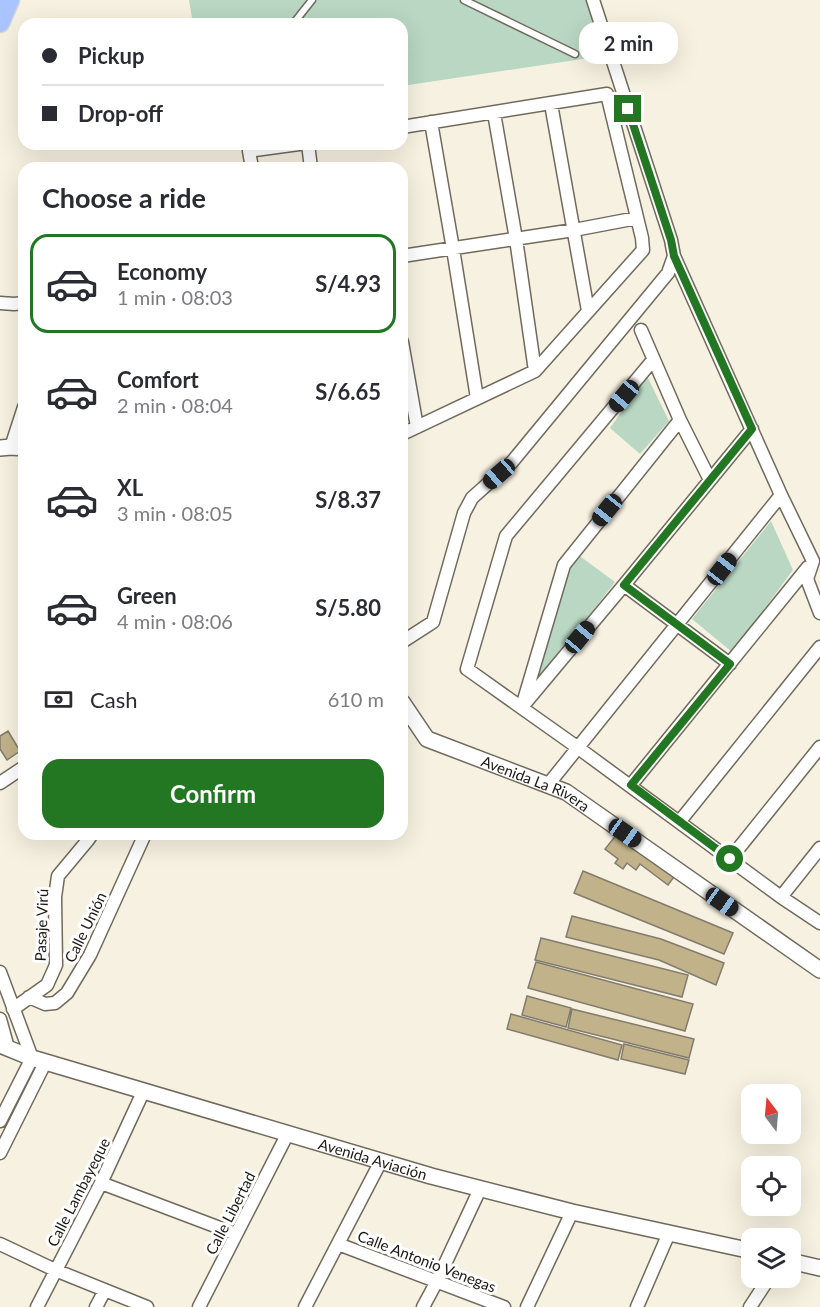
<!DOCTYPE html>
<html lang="en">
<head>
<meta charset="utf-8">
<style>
	body { margin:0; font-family:Lato,sans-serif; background:#f2f2f3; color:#2b2b33; height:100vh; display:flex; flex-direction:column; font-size:22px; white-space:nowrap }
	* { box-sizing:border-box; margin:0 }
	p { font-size:20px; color:#7c7c81 }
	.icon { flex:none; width:33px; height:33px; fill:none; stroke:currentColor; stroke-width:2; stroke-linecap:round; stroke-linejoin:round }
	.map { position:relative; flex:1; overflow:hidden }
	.details { position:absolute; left:18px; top:162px; width:390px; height:678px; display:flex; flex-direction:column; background:#fff; border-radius:18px; box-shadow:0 6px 24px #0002 }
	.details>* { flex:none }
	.banner { position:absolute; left:18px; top:18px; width:390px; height:132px; border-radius:18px; box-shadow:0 6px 24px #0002; display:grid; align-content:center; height:132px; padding:0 24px; background:#fff }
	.needle { width:39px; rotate:344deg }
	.controls { position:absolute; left:741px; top:1084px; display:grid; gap:12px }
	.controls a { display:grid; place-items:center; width:60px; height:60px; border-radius:12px; background:#fff; box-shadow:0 6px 24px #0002; font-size:30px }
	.end { position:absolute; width:27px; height:27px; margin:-14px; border:8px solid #237722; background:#fff; box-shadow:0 0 0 3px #fff }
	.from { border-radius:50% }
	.bubble { position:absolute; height:42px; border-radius:18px; background:#fff; box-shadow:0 6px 24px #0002; font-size:20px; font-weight:700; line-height:42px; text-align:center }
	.car { position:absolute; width:18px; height:36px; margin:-18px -9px; border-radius:8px; box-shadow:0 0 4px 2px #0007; background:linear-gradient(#222 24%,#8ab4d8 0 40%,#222 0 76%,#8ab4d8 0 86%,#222 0) }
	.banner b { display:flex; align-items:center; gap:21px; height:57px; font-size:22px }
	.banner b+b { border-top:2px solid #e1e1e2 }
	.banner i { width:15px; height:15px; background:#2b2b33 }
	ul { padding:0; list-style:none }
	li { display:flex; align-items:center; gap:18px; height:99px; margin:0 12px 9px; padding:0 12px; border:3px solid transparent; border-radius:18px }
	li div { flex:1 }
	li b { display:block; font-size:22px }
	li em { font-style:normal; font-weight:700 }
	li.on { border-color:#237722 }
	li>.icon { width:54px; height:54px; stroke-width:1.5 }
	h2 { padding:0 24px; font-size:27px; line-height:72px }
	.pay { display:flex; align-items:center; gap:15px; height:66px; padding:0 24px; font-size:22px }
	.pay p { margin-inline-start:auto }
	.action { display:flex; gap:12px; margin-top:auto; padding:12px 24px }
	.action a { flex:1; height:69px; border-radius:18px; background:#237722; color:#fff; font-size:24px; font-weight:700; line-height:69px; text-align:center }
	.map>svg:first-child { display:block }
</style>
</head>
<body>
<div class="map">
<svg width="820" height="1307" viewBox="0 0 820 1307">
	<rect width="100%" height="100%" fill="#f7f1e1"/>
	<path fill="#b9d7c3" d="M 189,0 L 589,0 L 609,55 L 402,86 L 402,24 L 193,24 Z
		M 647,376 L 669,421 L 640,454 L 610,428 Z
		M 771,521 L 793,570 L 732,652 L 692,619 Z
		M 577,554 L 615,582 L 529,693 L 567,564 Z"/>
	<path fill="#c1b289" stroke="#827c6f" stroke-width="1.5" d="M 8,731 L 20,751 L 7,760 L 0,749 L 0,736 Z
		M 617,834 L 674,877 L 668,885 L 640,864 L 636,870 L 627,863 L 623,869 L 615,863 L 618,859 L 605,849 Z
		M 583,871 L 733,933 L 724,954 L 574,893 Z
		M 572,916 L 661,939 L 724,963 L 716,985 L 659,960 L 566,937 Z
		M 541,938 L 688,975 L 682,997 L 535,960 Z
		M 536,962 L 693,1004 L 685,1031 L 528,988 Z
		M 527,996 L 571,1008 L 566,1027 L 522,1015 Z
		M 572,1009 L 694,1039 L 689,1058 L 568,1028 Z
		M 511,1014 L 622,1045 L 618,1060 L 507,1029 Z
		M 624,1044 L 689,1060 L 685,1074 L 621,1059 Z"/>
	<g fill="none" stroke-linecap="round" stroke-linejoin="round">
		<defs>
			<path id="service" d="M 464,0 L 575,54
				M 293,24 L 312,0"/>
			<path id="minor" d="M 551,104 L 588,311
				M 494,113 L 516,239 L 535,371
				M 431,122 L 453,249 L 477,398
				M 402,127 L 607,94 L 642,238 L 643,250 L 535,371 L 402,434
				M 308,144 L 311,168
				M 252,168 L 249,151 L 299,144
				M 402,256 L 574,230 L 637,218
				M 674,256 L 781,495 L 813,561 L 807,579 L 820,613
				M 0,303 L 14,304 L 24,303
				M 641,330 L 680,420 L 710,480
				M 402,342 L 417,427
				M 653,360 L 506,536 L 467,669 L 577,747 L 781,897 L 820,923
				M 11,447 L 24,407
				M 624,585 L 730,664
				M 402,642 L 433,622 L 464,513 L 472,498 L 512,462 L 668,273 L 674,256 L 671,240 L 593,0
				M 524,700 L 564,565 L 680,420
				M 522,707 L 624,585 L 752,429
				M 0,783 L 24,767
				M 631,785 L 808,567
				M 547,786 L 781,495
				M 680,821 L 820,647
				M 730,859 L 820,747
				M 781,897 L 820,848
				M 0,972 L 32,1058 L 0,1121
				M 29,997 L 45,1004 L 55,1003 L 67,993 L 90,955 L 145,834
				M 13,1009 L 47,985 L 56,965 L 55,897 L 58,876 L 88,840 L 92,834
				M 0,1019 L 8,1048
				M 0,1153 L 46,1061
				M 101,1183 L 236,1234
				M 0,1244 L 55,1270 L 147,1307
				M 338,1244 L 504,1307
				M 37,1307 L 101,1183 L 144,1090
				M 96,1307 L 105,1290
				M 199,1307 L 288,1133
				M 305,1307 L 381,1161
				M 423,1307 L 437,1281 L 480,1189
				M 527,1307 L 572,1212
				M 637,1307 L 669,1233
				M 750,1307 L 769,1278"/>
			<g id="tertiary">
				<path d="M 0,448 L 11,447 L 24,448"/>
				<path id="s1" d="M 402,702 L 427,739 L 566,792 L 820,970"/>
				<path id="s2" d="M 0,1045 L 32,1058 L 431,1176 L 572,1212 L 752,1251"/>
				<path d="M 790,1261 L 820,1268"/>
			</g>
			<path id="primary" d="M 0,23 L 10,0"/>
		</defs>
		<use href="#service" stroke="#706a5d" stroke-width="9"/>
		<use href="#minor" stroke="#706a5d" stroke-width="15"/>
		<use href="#tertiary" stroke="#706a5d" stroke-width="18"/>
		<use href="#primary" stroke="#d6d6d5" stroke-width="21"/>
		<use href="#service" stroke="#fff" stroke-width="6"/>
		<use href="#minor" stroke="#fff" stroke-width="12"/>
		<use href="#tertiary" stroke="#fff" stroke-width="15"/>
		<use href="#primary" stroke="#a9c4fe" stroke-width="18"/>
	</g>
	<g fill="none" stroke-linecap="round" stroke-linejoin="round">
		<path stroke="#237722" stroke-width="8" d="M 628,109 L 671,240 L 674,256 L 752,429 L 624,585 L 730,664 L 631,785 L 730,859"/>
	</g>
	<g text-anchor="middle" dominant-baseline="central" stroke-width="6" stroke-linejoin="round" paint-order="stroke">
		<g font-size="15" fill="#1b1914" stroke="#fefefe">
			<text stroke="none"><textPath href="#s1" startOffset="162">Avenida La Rivera</textPath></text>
			<text transform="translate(41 925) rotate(-88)">Pasaje Virú</text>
			<text transform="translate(85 927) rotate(-64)">Calle Unión</text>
			<text stroke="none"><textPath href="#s2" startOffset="390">Avenida Aviación</textPath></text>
			<text transform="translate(78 1192) rotate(-63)">Calle Lambayeque</text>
			<text transform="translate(230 1213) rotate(-63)">Calle Libertad</text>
			<text transform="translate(427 1261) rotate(21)">Calle Antonio Venegas</text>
		</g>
	</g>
</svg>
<div class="controls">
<a><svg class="needle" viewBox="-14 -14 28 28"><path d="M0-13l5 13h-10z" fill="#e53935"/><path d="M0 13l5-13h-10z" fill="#7c7c81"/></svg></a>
<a><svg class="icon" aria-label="locate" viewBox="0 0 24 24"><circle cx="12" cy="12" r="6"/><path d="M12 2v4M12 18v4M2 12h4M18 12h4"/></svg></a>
<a><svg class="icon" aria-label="layers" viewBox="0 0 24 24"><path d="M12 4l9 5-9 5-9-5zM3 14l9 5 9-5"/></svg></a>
</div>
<i class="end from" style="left:730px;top:859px"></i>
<i class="end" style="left:628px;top:109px"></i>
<div class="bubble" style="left:579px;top:22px;width:99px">2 min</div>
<i class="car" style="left:624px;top:396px;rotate:220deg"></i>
<i class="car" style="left:499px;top:474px;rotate:229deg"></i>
<i class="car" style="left:607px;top:510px;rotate:219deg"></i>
<i class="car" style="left:722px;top:569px;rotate:38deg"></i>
<i class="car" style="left:580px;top:637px;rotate:40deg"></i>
<i class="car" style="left:625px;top:833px;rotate:125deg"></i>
<i class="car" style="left:722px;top:902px;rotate:125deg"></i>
<div class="banner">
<b><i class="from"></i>Pickup</b>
<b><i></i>Drop-off</b>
</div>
<section class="details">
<h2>Choose a ride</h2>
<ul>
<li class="on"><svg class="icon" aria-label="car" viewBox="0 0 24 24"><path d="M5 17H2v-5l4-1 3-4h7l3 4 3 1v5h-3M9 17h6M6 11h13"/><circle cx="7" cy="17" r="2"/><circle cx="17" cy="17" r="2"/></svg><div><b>Economy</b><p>1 min · 08:03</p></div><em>S/4.93</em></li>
<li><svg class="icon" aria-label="car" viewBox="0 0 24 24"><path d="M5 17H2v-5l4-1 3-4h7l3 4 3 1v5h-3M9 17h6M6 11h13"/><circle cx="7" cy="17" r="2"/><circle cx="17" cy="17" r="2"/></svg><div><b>Comfort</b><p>2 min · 08:04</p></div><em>S/6.65</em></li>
<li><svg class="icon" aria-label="car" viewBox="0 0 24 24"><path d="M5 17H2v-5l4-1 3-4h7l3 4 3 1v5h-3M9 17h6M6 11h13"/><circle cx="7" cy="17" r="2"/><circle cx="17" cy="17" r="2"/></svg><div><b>XL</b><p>3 min · 08:05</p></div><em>S/8.37</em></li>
<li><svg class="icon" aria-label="car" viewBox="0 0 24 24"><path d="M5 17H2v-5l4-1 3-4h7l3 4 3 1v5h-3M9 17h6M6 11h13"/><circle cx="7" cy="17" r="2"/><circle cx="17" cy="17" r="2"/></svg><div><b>Green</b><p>4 min · 08:06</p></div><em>S/5.80</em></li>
</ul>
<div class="pay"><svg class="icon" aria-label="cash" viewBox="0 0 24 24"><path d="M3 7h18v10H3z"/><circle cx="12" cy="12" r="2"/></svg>Cash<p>610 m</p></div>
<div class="action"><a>Confirm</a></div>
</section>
</div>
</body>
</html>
